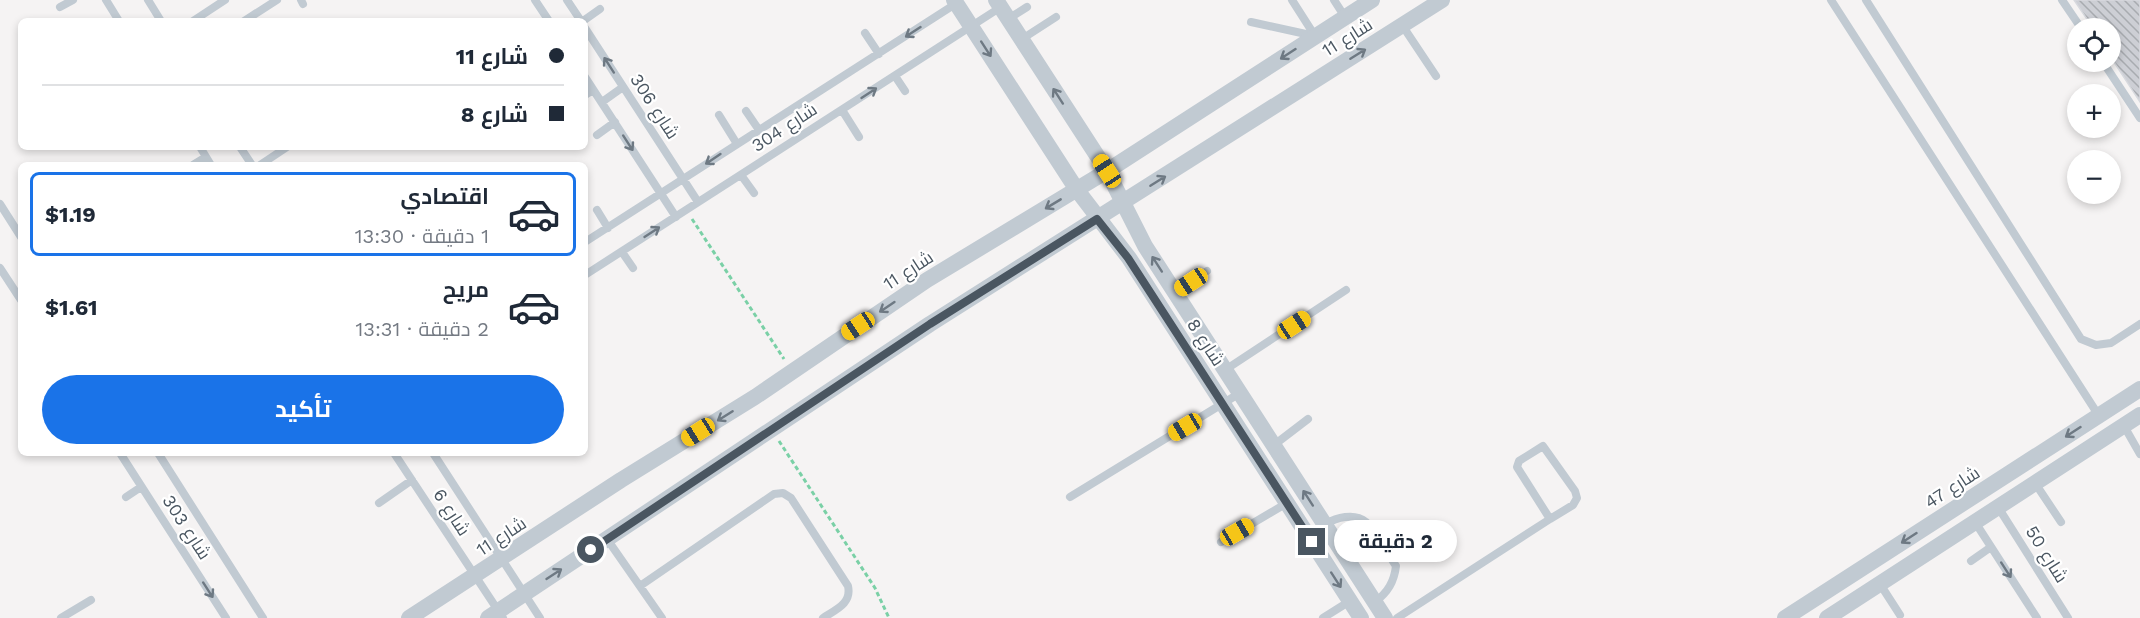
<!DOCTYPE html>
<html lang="ar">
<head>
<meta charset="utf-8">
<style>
	body { margin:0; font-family:"Work Sans",Cairo,sans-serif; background:#f2f2f3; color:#1f2937; direction:rtl; height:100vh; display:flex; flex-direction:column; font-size:22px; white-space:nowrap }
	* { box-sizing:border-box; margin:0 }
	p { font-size:20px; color:#747a83 }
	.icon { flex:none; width:33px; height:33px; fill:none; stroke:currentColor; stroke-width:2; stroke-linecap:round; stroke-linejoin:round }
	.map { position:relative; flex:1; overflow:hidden; direction:ltr }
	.panel { position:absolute; left:18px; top:162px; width:570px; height:294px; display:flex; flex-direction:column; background:#fff; border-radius:9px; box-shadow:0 3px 9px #0003; direction:rtl }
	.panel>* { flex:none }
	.banner { position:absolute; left:18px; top:18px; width:570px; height:132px; border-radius:9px; box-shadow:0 3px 9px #0003; direction:rtl; display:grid; align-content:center; height:132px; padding:0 24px; background:#fff }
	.buttons { position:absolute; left:2067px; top:18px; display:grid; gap:12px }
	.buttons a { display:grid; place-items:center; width:54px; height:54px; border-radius:50%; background:#fff; box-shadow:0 3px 9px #0003; font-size:30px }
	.end { position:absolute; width:27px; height:27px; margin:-14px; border:8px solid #4a5661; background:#fff; box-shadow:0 0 0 3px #fff }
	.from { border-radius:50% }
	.bubble { position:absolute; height:42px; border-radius:21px; background:#fff; box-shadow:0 3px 9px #0003; font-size:20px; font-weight:700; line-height:42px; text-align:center; direction:rtl }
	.car { position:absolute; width:18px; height:36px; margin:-18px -9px; border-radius:8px; box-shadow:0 0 4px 2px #0007; background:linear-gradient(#f5c518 24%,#345 0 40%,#f5c518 0 76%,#345 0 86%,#f5c518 0) }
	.banner b { display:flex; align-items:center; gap:21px; height:57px; font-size:22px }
	.banner b+b { border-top:2px solid #e0e1e3 }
	.banner i { width:15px; height:15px; background:#1f2937 }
	ul { padding:10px 0 0; list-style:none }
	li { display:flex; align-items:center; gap:18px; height:84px; margin:0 12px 9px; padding:0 12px; border:3px solid transparent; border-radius:9px }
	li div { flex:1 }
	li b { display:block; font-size:22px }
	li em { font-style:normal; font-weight:700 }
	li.on { border-color:#1a73e8 }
	li>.icon { width:54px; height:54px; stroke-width:1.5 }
	.cta { display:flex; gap:12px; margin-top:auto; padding:12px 24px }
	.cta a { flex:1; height:69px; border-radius:36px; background:#1a73e8; color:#fff; font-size:24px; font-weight:700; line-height:69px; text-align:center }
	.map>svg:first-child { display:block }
</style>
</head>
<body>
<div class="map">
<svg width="2140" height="618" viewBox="0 0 2140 618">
	<defs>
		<pattern id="building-back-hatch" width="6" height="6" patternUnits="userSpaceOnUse" patternTransform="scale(1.5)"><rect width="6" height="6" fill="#cdcfd5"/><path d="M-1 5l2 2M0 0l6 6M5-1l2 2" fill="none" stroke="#a8abb0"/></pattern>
	</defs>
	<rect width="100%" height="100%" fill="#f5f3f3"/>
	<path fill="url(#building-back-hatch)" stroke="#d7d9de" stroke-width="1.5" d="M 2074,0 L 2140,0 L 2140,102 L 2110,56 L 2110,28 L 2093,28 Z"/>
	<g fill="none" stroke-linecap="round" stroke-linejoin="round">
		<path stroke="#7ad0a6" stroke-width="3" stroke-dasharray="4.5 3" stroke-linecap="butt" d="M 692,219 L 784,359
			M 779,441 L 875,588 L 889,618"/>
		<path stroke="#c1cad2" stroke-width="8" d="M 106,0 L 119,21
			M 148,0 L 161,21
			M 301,0 L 303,4
			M 535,0 L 549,21
			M 567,0 L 581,21
			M 1292,0 L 1315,36
			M 1334,0 L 1345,17
			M 1831,0 L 2099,416
			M 1866,0 L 2081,339 L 2096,345 L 2111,343 L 2140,324
			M 2062,0 L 2081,28
			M 60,7 L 73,0
			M 1008,19 L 1027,7
			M 193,21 L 225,0
			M 244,21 L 277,0
			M 583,21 L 600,9
			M 1251,22 L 1315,36
			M 1402,25 L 1436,76
			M 585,28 L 698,202
			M 865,33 L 879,54
			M 1022,39 L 1056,17
			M 2103,62 L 2140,118
			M 895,76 L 905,91
			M 585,77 L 676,217
			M 585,95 L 593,90
			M 602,102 L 623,87
			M 842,110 L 859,137
			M 746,111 L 759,130
			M 719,115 L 737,144
			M 597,135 L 615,122
			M 200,147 L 211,165
			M 240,147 L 252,165
			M 193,165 L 206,157
			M 260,165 L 287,147
			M 741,175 L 754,193
			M 0,204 L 21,237
			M 597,210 L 608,228
			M 585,242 L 957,3
			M 622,252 L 633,268
			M 0,268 L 21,300
			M 585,275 L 1001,7
			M 1175,292 L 1207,271
			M 1225,370 L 1346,290
			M 2124,426 L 2140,454
			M 1274,445 L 1308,419
			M 1543,446 L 1575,491 L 1577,498 L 1573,505 L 1550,519 L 1517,467 L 1519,461 Z
			M 120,453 L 226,618
			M 158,453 L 263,618
			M 394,453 L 503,618
			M 433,453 L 540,618
			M 2035,483 L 2061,522
			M 126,497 L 141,487
			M 1070,497 L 1240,393
			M 379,503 L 412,480
			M 1998,507 L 2068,618
			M 1975,522 L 2037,618
			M 1325,524 C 1336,518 1354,512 1366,522 C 1373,527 1390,557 1396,566 C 1394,582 1388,592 1375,602
			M 607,539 L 662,618
			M 1221,542 L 1287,503
			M 1971,561 L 1991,547
			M 1880,584 L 1900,615
			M 640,586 L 774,494 L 783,493 L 791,498 L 848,586 C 852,604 835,610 823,618
			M 61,618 L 91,600
			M 1323,618 L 1350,601
			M 1397,618 L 1550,519"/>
		<path stroke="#c1cad2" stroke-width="16" d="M 954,0 L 1077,190 L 1129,258 L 1361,618
			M 996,0 L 1107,171 L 1145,246 L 1385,618
			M 409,618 L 621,480 L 755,397 L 927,280 L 1107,171 L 1372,0
			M 488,618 L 930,324 L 1442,0
			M 1785,618 L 2140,389
			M 1827,618 L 2140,415"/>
	</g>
	<defs><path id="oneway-shaft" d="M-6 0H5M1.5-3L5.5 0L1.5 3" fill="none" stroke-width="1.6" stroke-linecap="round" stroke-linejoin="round" transform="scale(1.5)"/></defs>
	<g stroke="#6e7983">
		<use href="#oneway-shaft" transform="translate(913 32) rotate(147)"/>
		<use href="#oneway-shaft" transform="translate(986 49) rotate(57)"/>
		<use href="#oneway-shaft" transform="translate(1288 54) rotate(147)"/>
		<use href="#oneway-shaft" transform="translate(1358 54) rotate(-32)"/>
		<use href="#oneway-shaft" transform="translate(609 65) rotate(-123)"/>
		<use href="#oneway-shaft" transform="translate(869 93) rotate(-33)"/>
		<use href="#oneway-shaft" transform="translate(1058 96) rotate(-123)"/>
		<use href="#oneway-shaft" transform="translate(628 143) rotate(57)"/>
		<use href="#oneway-shaft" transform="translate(713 159) rotate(146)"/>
		<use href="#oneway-shaft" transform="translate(1158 181) rotate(-32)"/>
		<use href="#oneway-shaft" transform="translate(1053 204) rotate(149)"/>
		<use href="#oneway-shaft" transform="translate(652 232) rotate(-33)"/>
		<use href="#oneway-shaft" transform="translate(1157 264) rotate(-123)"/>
		<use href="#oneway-shaft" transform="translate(887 307) rotate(146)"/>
		<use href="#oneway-shaft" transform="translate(725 416) rotate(148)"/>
		<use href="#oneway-shaft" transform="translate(2073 432) rotate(147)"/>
		<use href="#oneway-shaft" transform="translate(1308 498) rotate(-123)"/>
		<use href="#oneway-shaft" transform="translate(1909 538) rotate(147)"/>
		<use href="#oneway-shaft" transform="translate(2006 570) rotate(57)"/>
		<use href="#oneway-shaft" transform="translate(554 574) rotate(-33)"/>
		<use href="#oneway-shaft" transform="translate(1336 580) rotate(57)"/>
		<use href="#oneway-shaft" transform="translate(208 590) rotate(57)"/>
	</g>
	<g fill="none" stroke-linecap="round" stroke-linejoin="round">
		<path stroke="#4a5661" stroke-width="8" d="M 591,550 L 930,324 L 1097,219 L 1128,258 L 1312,542"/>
	</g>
	<g text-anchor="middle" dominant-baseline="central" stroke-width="4.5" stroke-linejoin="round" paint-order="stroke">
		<g font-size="18" fill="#4a5661" stroke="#fff">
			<text transform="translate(1347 37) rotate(-32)">شارع 11</text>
			<text transform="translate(655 106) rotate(57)">شارع 306</text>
			<text transform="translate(784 127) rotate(-33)">شارع 304</text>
			<text transform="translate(908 270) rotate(-33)">شارع 11</text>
			<text transform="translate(1206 342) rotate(57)">شارع 8</text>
			<text transform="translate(1952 487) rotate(-33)">شارع 47</text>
			<text transform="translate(452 512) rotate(57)">شارع 6</text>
			<text transform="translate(187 527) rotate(57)">شارع 303</text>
			<text transform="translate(501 536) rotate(-33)">شارع 11</text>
			<text transform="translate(2047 554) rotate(58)">شارع 50</text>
		</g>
	</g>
</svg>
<div class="buttons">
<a><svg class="icon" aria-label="locate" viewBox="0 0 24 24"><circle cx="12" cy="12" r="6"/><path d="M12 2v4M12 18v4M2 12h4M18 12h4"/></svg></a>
<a>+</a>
<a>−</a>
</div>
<i class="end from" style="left:591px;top:550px"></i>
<i class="end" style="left:1312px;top:542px"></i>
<div class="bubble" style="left:1334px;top:520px;width:123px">2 دقيقة</div>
<i class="car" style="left:1107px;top:171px;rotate:327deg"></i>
<i class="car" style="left:1191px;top:282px;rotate:237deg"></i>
<i class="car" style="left:1294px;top:325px;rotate:57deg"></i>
<i class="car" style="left:858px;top:326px;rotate:237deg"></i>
<i class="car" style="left:1185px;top:427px;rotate:239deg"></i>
<i class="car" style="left:698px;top:432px;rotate:238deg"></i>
<i class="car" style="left:1237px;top:532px;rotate:60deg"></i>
<div class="banner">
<b><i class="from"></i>شارع 11</b>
<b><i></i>شارع 8</b>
</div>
<section class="panel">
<ul>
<li class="on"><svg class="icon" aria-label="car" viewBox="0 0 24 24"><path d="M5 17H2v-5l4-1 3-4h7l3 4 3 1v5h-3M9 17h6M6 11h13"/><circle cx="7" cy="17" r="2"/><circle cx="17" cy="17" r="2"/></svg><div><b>اقتصادي</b><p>1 دقيقة · 13:30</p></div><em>$1.19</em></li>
<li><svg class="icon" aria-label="car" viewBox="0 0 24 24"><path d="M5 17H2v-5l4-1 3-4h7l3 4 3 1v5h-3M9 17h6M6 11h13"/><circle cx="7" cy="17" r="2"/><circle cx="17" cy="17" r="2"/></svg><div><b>مريح</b><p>2 دقيقة · 13:31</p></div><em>$1.61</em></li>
</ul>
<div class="cta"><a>تأكيد</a></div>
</section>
</div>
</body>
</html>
